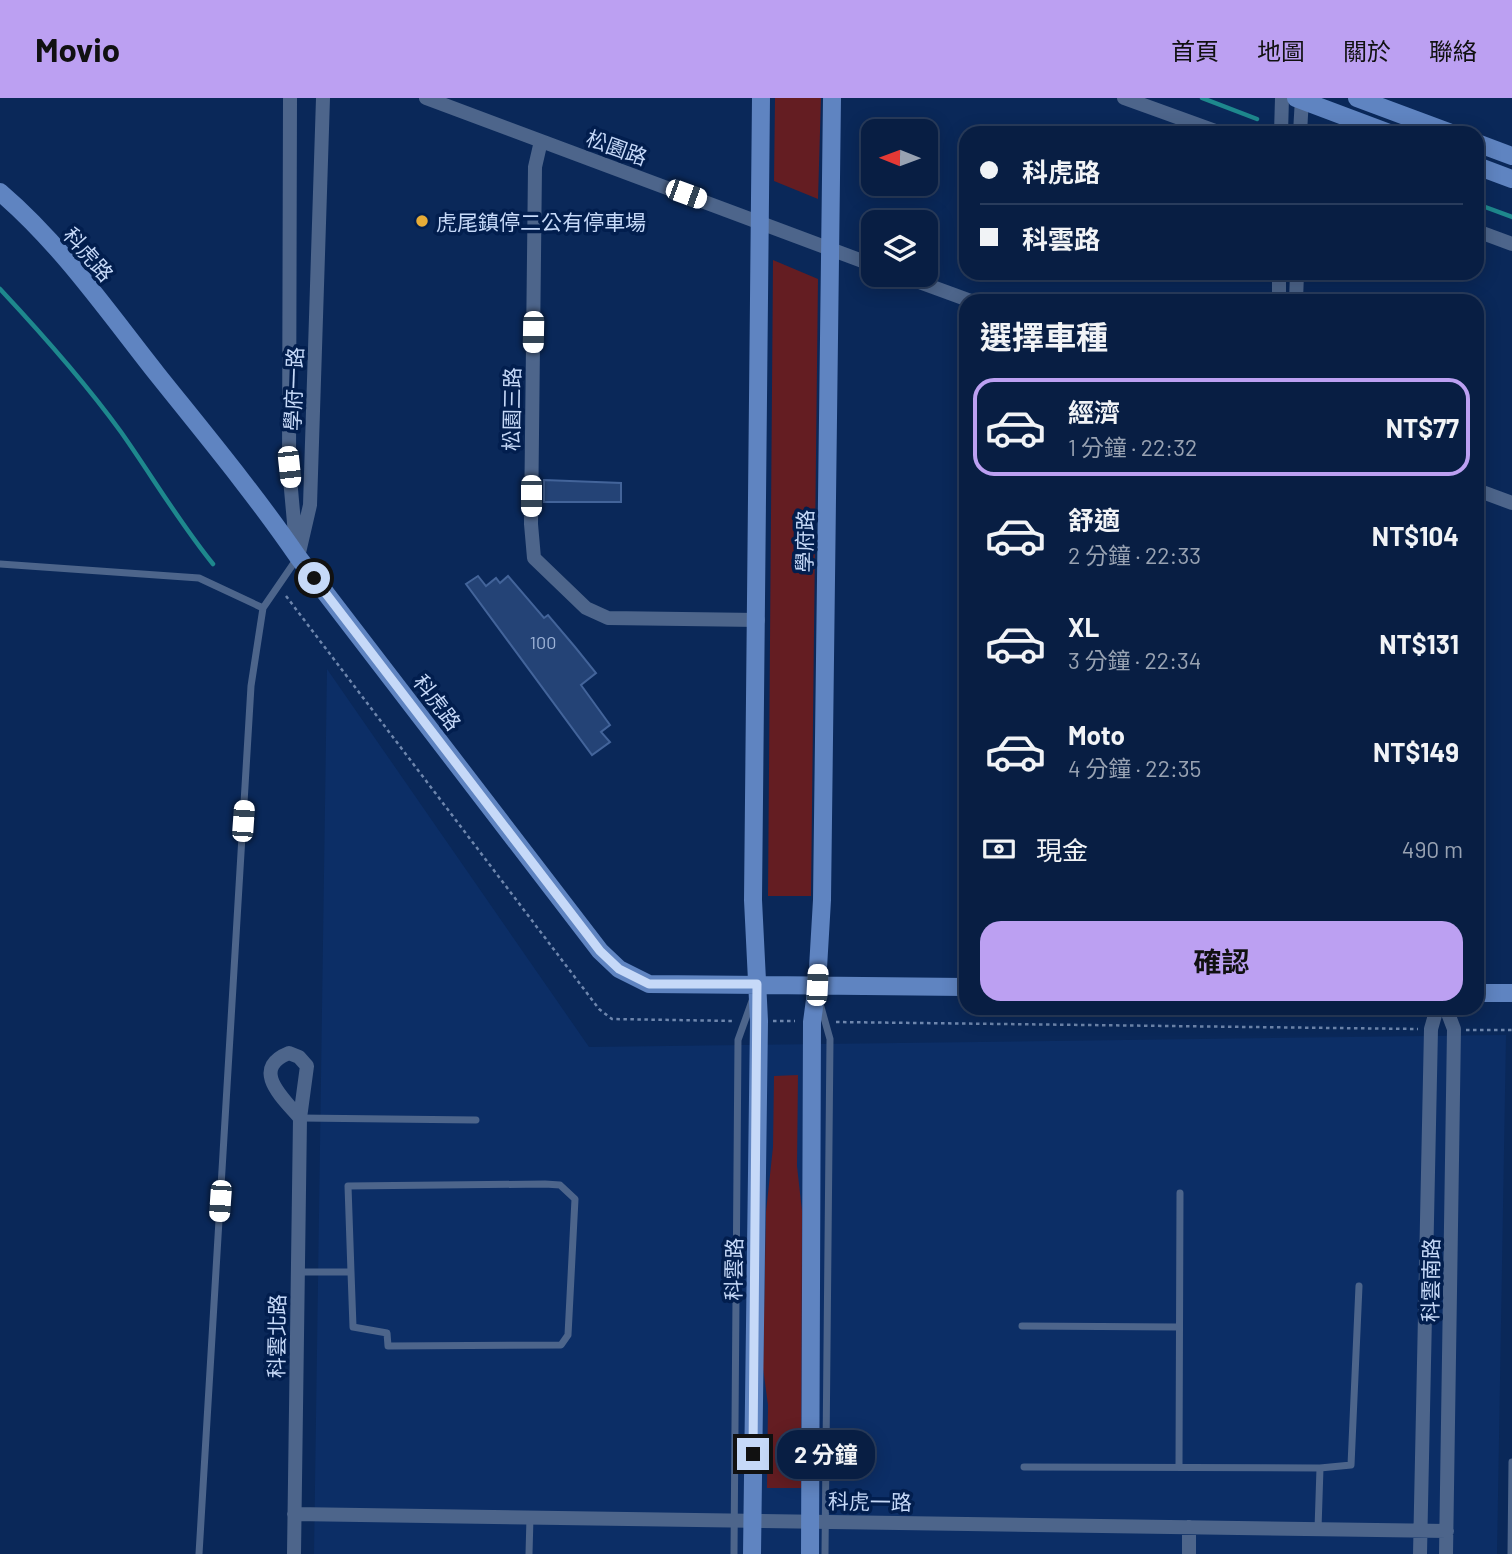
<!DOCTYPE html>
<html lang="zh-TW">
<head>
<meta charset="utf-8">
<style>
	body { margin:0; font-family:Barlow,"Noto Sans TC",sans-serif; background:#162b4e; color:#f1f3f6; height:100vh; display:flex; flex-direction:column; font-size:26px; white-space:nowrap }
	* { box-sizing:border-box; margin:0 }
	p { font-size:23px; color:#98a2b2 }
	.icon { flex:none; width:38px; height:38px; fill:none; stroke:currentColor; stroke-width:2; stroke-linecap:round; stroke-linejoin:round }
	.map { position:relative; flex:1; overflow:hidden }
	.sheet { position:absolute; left:959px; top:196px; width:525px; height:721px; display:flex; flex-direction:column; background:#081e43; border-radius:21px; box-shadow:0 4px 18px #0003,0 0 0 2px #293c5c }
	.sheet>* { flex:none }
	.banner { position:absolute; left:959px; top:28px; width:525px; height:154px; border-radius:21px; box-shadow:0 4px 18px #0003,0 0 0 2px #293c5c; display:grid; align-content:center; height:154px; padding:0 21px; background:#081e43 }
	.needle { width:46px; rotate:271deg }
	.fabs { position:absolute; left:861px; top:21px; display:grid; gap:14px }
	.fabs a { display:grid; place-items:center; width:77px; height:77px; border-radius:14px; background:#081e43; box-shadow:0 4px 18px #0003,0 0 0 2px #293c5c; font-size:35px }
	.end { position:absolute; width:32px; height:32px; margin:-16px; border:9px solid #c6d9f8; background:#111; box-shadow:0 0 0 4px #111 }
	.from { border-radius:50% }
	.bubble { position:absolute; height:49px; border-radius:21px; background:#081e43; box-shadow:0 4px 18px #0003,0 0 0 2px #293c5c; font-size:23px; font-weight:700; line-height:49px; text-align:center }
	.car { position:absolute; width:21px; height:42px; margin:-21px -10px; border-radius:9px; box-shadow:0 0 5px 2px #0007; background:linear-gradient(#fff 24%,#345 0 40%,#fff 0 76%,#345 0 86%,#fff 0) }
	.banner b { display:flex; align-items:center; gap:24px; height:66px; font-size:26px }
	.banner b+b { border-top:2px solid #293c5c }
	.banner i { width:18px; height:18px; background:#f1f3f6 }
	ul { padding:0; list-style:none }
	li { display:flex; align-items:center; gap:21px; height:98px; margin:0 14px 10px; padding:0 7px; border:4px solid transparent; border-radius:21px }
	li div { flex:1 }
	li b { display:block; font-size:26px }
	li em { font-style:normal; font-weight:700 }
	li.current { border-color:#bca0f2 }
	li>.icon { width:63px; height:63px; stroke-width:1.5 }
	h2 { padding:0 21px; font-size:32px; line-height:84px }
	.pay { display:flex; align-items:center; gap:18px; height:77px; padding:0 21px; font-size:26px }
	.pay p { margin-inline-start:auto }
	.button { display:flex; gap:14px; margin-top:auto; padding:14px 21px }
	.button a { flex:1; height:80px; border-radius:21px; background:#bca0f2; color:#111; font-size:28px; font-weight:700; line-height:80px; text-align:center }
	header { display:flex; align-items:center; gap:42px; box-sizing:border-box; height:98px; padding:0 35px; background:#bca0f2; color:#111 }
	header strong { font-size:33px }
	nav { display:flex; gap:38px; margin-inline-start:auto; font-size:24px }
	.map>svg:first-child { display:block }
</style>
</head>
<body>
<header>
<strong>Movio</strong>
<nav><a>首頁</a><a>地圖</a><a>關於</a><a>聯絡</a></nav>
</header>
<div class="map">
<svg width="1512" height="1456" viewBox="0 0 1512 1456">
	<rect width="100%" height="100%" fill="#0a2859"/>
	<path fill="#0c2e66" d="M 327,571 L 589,949 L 1506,937 L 1497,1456 L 314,1456 Z"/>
	<path fill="#641d22" d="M 775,0 L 821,0 L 818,101 L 774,83 Z
		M 773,162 L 818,181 L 811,798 L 768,798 Z
		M 798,977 L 797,1068 L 802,1113 L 801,1390 L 767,1390 L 768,1307 L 763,1270 L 766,1114 L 773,1049 L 774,978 Z"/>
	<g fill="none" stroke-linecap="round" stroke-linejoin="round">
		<path stroke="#1e888d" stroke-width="4.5" d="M 1202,0 L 1257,21
			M 1477,106 L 1512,119
			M 0,191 C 43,237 84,283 121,334 C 152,378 179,424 213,466"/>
	</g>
	<path fill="#244376" stroke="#43649a" stroke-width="2" d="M 544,382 L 621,385 L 621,404 L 544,404 Z
		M 478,478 L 486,488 L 496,480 L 500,485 L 508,478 L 544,520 L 548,517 L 575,549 L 596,575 L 581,587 L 610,627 L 601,634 L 610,644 L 592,657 L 466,486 Z"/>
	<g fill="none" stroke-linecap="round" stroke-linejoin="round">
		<path stroke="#6e86ad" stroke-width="2.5" stroke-dasharray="3.5 3.5" stroke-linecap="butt" d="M 286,498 L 599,911 L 612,921 L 735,923
			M 773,923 L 795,923
			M 836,924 L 1418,931
			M 1466,932 L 1512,932"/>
		<path stroke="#4d658b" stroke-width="7" d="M 0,466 L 199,480 L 263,510
			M 821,909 L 830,941 L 825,1456
			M 300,1020 L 476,1022
			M 298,1174 L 351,1174 L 353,1229 L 387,1235 L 388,1248 L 561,1247 L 568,1237 L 575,1101 L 560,1087 L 545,1086 L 348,1088 L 351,1174
			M 1022,1228 L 1178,1229
			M 1179,1368 L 1180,1095
			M 1024,1369 L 1320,1370 L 1318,1431
			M 1320,1370 L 1351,1367 L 1359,1188
			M 199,1456 L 251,588 L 263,510 L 298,459
			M 529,1456 L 530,1419
			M 734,1456 L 738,942 L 752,903
			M 1511,1456 L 1512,1364"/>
		<path stroke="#4d658b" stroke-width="14" d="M 290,0 L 289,369 L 296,447
			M 426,0 L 873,167
			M 1124,0 L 1221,35
			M 1281,35 L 1282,0
			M 1300,35 L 1302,0
			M 541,43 L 535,69 L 531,426 L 534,460 L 586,510 L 608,520 L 758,522
			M 1477,133 L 1512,146
			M 900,177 L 971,203
			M 1279,203 L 1279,175
			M 1296,203 L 1297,175
			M 1477,392 L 1512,405
			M 298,459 L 310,407 L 323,0
			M 1446,910 L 1454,931 L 1446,1456
			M 294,1416 L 1447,1433
			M 294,1456 L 300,1020 L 307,968 L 299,959 L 289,955 C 249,971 284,1001 300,1020
			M 1189,1456 L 1189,1429
			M 1420,1456 L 1431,931 L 1437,910"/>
		<path stroke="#5f84c1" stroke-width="18" d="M 1296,0 L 1389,35
			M 1357,0 L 1451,35
			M 1477,45 L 1512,58
			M 1477,68 L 1512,81
			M 0,94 C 60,145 108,214 157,276 C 205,336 254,395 298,459 L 600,853 L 619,871 L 649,886 L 966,889
			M 1477,895 L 1512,895
			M 752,1456 L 759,923 L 753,802 L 761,0
			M 810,1456 L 812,924 L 817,887 L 822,802 L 832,0"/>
	</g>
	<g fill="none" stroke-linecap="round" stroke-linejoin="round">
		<path stroke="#c6d9f8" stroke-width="9" d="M 314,480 L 600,853 L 619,871 L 649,886 L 757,886 L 753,1356"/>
	</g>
	<circle fill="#e7ac37" stroke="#021e4e" stroke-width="2.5" cx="422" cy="123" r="7"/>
	<g text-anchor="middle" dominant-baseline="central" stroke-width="7" stroke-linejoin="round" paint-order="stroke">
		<g font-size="18" fill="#9eb4d8">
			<text x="543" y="544">100</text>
		</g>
		<g font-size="21" fill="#c6d9f8" stroke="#021e4e">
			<text transform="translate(617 49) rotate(20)">松園路</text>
			<text transform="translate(89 156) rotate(49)">科虎路</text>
			<text transform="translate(293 291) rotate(-88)">學府一路</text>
			<text transform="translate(511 311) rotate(-89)">松園三路</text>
			<text transform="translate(804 443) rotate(-89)">學府路</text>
			<text transform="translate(438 604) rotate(53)">科虎路</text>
			<text transform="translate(733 1171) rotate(-89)">科雲路</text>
			<text transform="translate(1430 1182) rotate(-89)">科雲南路</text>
			<text transform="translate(276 1238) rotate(-89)">科雲北路</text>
			<text transform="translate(870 1403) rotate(1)">科虎一路</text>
		</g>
		<g font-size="21" fill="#c6d9f8" stroke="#021e4e" text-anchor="start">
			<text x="436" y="123">虎尾鎮停二公有停車場</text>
		</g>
	</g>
</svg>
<div class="fabs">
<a><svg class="needle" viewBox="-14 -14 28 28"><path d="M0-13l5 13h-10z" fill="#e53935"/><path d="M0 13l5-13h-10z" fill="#98a2b2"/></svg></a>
<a><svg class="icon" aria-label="layers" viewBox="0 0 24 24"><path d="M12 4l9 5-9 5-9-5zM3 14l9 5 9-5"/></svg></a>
</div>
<i class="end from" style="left:314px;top:480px"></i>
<i class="end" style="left:753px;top:1356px"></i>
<div class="bubble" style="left:777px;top:1332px;width:98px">2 分鐘</div>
<i class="car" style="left:686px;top:96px;rotate:110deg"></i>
<i class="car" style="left:533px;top:234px;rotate:181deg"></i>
<i class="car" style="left:289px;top:369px;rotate:174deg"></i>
<i class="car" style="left:531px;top:398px;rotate:180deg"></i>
<i class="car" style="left:243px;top:723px;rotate:4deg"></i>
<i class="car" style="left:817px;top:887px;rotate:3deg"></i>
<i class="car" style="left:220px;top:1103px;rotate:184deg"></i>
<div class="banner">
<b><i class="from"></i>科虎路</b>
<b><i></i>科雲路</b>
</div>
<section class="sheet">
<h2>選擇車種</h2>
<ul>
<li class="current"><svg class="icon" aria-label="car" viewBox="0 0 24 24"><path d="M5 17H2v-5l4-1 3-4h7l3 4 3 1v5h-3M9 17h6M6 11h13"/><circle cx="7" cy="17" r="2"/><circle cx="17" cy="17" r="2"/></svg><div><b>經濟</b><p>1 分鐘 · 22:32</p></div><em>NT$77</em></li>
<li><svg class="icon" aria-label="car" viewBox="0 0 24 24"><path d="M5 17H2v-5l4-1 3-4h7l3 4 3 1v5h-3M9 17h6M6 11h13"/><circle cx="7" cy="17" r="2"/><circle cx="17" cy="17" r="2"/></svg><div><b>舒適</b><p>2 分鐘 · 22:33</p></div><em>NT$104</em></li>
<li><svg class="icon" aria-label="car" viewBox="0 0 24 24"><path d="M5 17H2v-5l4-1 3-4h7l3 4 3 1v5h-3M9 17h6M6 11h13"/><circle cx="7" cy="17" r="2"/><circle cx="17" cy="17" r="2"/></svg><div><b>XL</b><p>3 分鐘 · 22:34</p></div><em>NT$131</em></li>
<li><svg class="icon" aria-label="car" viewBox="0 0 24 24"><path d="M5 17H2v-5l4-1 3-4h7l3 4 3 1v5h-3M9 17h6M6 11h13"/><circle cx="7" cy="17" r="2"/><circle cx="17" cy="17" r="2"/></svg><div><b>Moto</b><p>4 分鐘 · 22:35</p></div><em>NT$149</em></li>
</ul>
<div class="pay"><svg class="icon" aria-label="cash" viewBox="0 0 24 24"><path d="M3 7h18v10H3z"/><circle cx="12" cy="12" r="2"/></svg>現金<p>490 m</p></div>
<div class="button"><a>確認</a></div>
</section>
</div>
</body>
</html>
